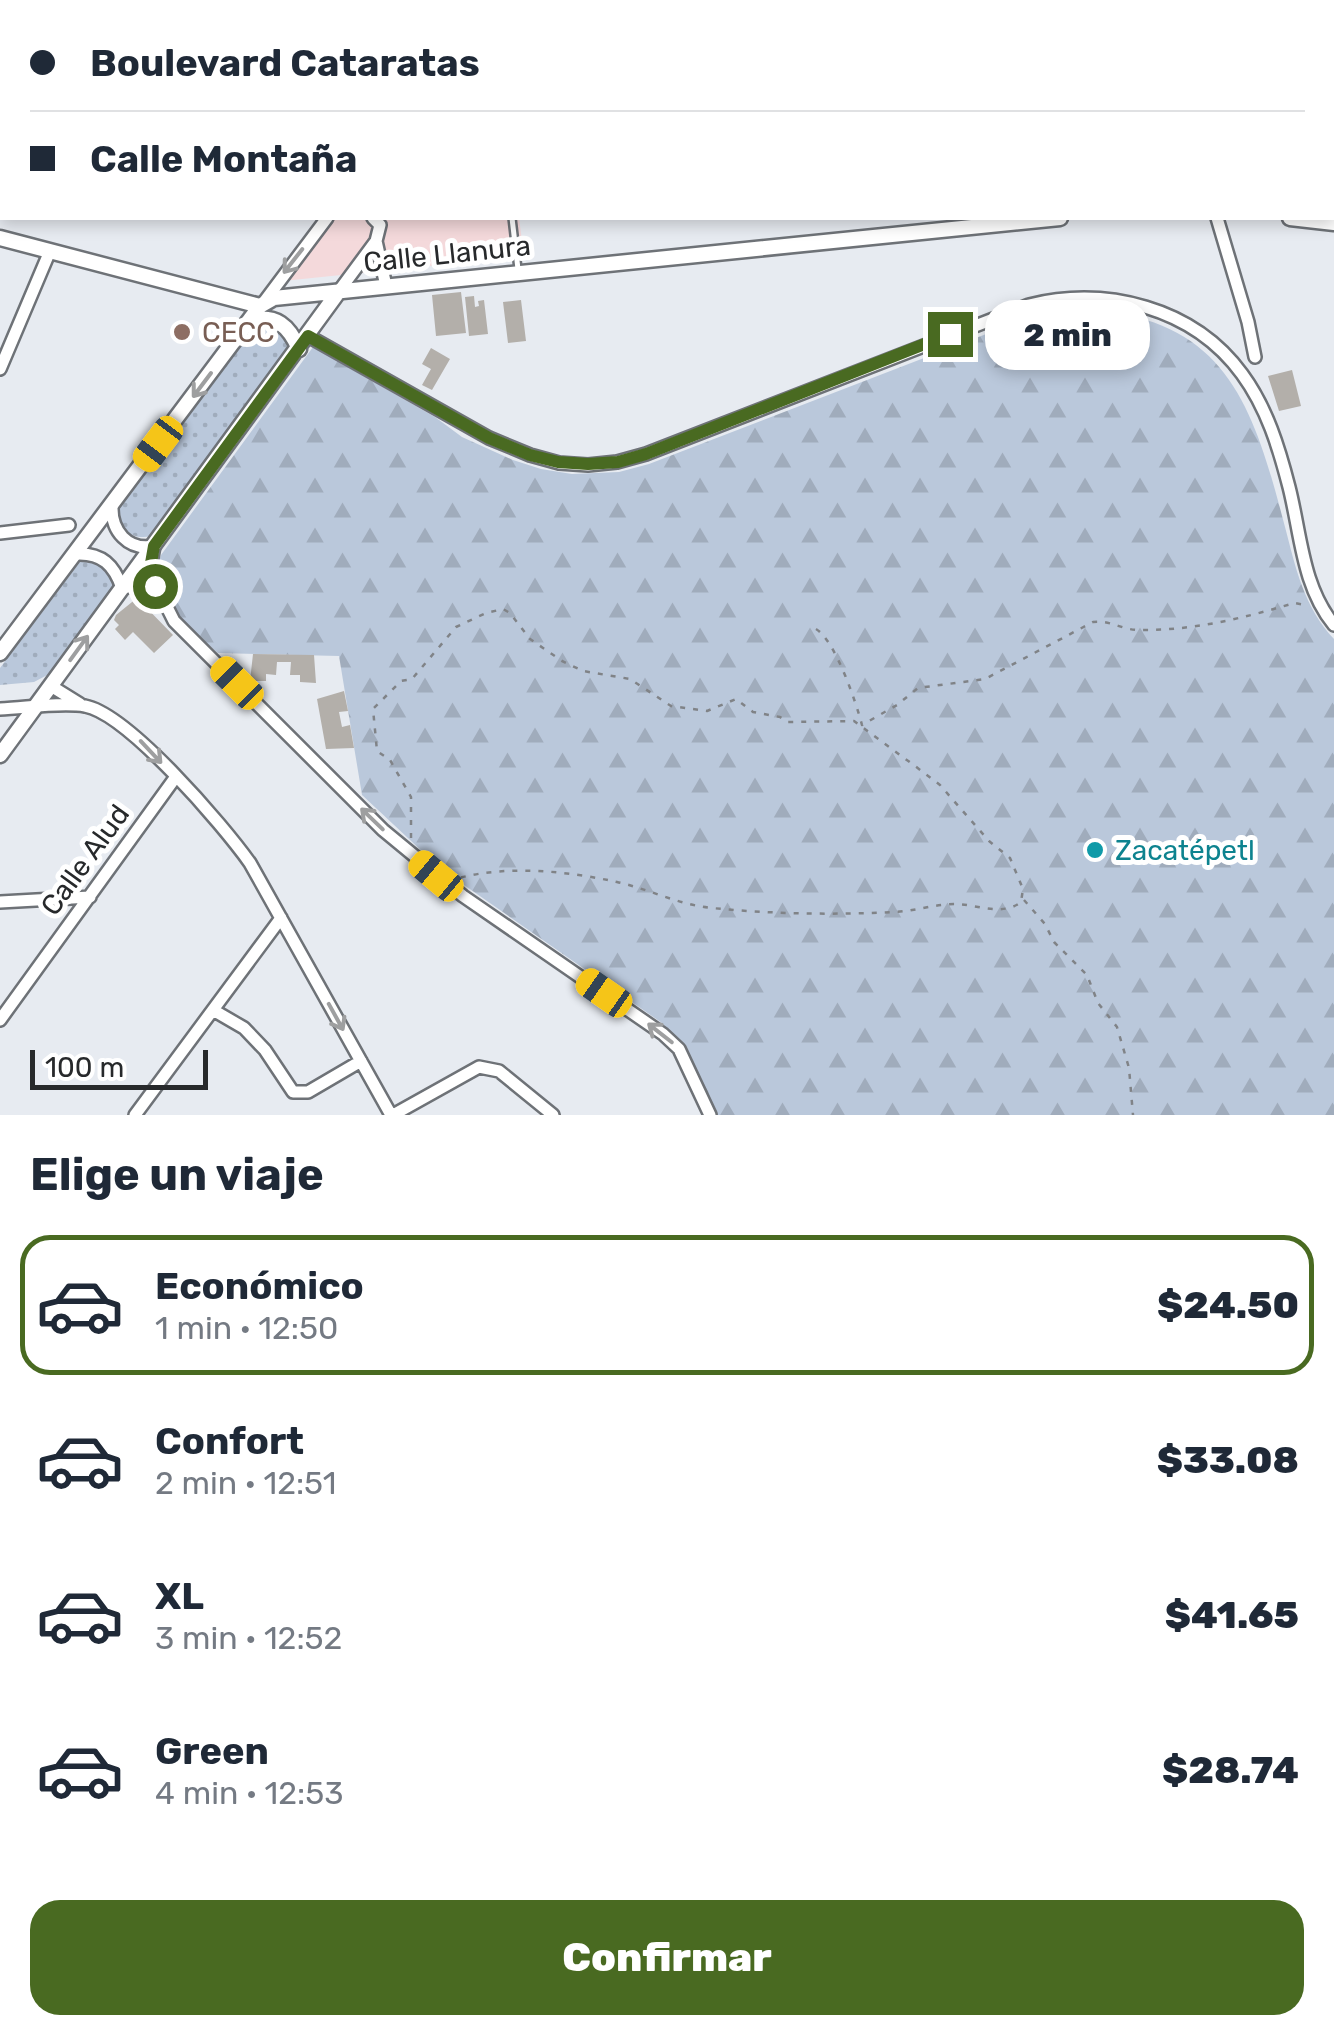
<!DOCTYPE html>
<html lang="es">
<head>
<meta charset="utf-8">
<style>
	body { margin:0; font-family:Rubik,sans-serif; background:#f2f2f3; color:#1f2937; height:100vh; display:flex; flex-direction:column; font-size:38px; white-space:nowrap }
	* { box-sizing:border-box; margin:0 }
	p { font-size:32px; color:#747a83 }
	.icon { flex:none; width:55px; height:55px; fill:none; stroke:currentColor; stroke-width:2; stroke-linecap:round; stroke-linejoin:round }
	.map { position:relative; height:1115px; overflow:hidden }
	.side { display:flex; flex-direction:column; background:#fff; flex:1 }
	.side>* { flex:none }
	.guide { position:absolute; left:0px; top:0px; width:1335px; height:220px; box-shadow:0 5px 15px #0003; display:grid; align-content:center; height:220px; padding:0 30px; background:#fff }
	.scale { position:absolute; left:30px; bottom:25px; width:178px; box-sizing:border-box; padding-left:10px; border:5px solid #27292b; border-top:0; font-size:28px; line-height:35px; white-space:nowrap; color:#27292b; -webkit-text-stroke:8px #fff; paint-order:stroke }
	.end { position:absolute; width:45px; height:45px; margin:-22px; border:12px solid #496a21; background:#fff; box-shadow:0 0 0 5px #fff }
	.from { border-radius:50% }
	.bubble { position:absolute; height:70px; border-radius:30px; background:#fff; box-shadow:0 5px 15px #0003; font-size:32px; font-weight:800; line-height:70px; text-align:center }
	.car { position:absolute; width:30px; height:60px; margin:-30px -15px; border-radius:12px; box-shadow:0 0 8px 2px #0007; background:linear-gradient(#f5c518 24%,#345 0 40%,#f5c518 0 76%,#345 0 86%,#f5c518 0) }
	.guide b { display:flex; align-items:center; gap:35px; height:95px; font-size:38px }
	.guide b+b { border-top:2px solid #e0e1e3 }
	.guide i { width:25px; height:25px; background:#1f2937 }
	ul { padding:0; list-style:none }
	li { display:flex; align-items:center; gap:30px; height:140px; margin:0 20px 15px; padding:0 10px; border:5px solid transparent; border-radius:30px }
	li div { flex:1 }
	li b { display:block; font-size:38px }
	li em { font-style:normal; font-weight:800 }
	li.selected { border-color:#496a21 }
	li>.icon { width:90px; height:90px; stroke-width:1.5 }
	h2 { padding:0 30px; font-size:45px; line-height:120px }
	.primary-button { display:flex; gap:20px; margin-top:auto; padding:20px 30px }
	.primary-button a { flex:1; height:115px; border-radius:30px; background:#496a21; color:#fff; font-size:40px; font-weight:800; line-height:115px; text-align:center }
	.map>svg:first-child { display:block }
</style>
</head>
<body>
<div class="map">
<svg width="1334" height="1115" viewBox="0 0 1334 1115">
	<defs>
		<pattern id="grass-dots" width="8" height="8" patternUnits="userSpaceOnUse" patternTransform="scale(2.5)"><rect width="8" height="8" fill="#bac8db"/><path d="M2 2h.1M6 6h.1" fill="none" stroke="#a0acbc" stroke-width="1.8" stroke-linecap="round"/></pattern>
		<pattern id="forest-firs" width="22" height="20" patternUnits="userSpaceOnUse" patternTransform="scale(2.5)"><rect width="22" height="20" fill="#bac8db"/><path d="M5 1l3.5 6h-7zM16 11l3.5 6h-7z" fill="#a0acbc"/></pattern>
	</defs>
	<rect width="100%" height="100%" fill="#e7ebf1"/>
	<path fill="#f4d9db" d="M 198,0 L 1334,0 L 1334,60 L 1332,2 L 197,2 Z
		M 334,218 L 519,218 L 524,256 L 283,281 Z"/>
	<path fill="url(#grass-dots)" d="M 846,0 L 1334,0 L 1334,60 L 1332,2 Z
		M 260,321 L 274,325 L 295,343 L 152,536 C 130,541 116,528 119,507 Z
		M 86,558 L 96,559 L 117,584 L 53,672 L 34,682 L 0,685 L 0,668 L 79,563 Z"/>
	<path fill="url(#forest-firs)" d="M 1085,310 C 1228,317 1254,409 1285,527 C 1296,569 1304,607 1334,639 L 1334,1115 L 718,1115 L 686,1050 L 662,1023 L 441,869 L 362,795 L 339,656 L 218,653 C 192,631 146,593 161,555 L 313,347 L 435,417 L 462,437 L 513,460 L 541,469 L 572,474 L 619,472 L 649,464 L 1020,321 L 1050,313 Z"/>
	<path fill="#b3afaa" d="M 461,292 L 466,333 L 436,336 L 432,295 Z
		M 474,296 L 475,307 L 479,306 L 478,301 L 484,300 L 488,334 L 469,336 L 465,297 Z
		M 521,300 L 526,341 L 508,343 L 503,302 Z
		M 431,348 L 450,359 L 432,390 L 422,385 L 431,369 L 422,364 Z
		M 1292,370 L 1301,406 L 1279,411 L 1268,376 Z
		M 137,598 L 173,635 L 154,653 L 133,632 L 125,640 L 115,629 L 119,625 L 114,620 L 116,615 Z
		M 253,654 L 314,655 L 316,683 L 300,682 L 300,675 L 290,675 L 291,662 L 277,662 L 276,675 L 266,674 L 266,681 L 250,681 Z
		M 344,691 L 348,711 L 339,712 L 342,727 L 350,725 L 354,748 L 326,749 L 317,699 Z"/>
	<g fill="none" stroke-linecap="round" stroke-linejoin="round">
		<defs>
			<path id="service" d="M 1120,0 L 1125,2
				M 1332,89 L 1334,89
				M 1332,102 L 1334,103
				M 512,218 L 518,269"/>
			<path id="minor" d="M 373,218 L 380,225 L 376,241 L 386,286
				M 1217,218 L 1248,322 L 1255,357
				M 339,291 L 376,241
				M 261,306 L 327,218
				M 308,336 L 489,438 L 530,455 L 559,463 L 588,465 L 617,462 L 646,454 L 1029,305 C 1106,286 1193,307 1242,374 C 1267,408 1279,448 1289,487 C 1301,534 1302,586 1334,625
				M 0,369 L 50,251
				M 112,506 C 111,531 128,551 154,546 L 151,563 L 153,579 L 174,621 L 383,830 L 463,896 L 663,1034 L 679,1049 L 710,1115
				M 0,533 L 69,525
				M 77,554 C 102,553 114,565 122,588 L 143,584 L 157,592
				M 51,686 L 80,704
				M 0,709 C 26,708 59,702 85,706 C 128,714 223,825 250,863 L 391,1115
				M 0,902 L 90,897
				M 213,1010 L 244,1028 L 265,1050 L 293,1092 L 308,1092 L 361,1061
				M 0,1020 L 175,778
				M 135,1115 L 281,918
				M 393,1115 L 479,1067 L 499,1071 L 553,1115"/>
			<path id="tertiary" d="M 1290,218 L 1334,223
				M 0,238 L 260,306
				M 250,320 C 276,314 289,326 299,349
				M 0,653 L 260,306 L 274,298 L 1060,218
				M 0,755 L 339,291"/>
		</defs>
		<use href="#service" stroke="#6e7277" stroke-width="10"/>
		<use href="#minor" stroke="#6e7277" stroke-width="16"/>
		<use href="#tertiary" stroke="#6e7277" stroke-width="19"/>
		<path stroke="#808387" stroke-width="2.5" stroke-dasharray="5 8" stroke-linecap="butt" d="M 1307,2 L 1308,0
			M 1332,29 L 1334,30
			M 1332,62 L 1334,63
			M 816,629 C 835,640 856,702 862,725 L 897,705 L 918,688 L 985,679 L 1093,622 C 1111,620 1122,630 1139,630 C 1191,631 1245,618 1294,603 L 1306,605
			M 411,838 L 411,797 L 390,760 L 377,751 L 373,709 L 401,681 L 412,679 L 456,627 L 486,613 L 503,609 L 510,613 L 530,639 L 562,661 L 583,671 L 630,679 L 671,706 L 707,711 L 736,699 L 753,712 L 780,717 L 788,722 L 854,721 L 915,766 L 940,785 L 989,841 L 1010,858 L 1023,889 L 1021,902 C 1002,917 976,904 955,904 C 935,904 915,911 895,912 C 835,915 772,914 712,908 C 679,905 649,889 617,882 C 567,871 508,865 459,878
			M 1024,900 L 1045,924 L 1054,942 L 1087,975 L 1098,1003 L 1117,1027 L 1129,1068 L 1133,1115"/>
		<use href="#service" stroke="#fff" stroke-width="5"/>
		<use href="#minor" stroke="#fff" stroke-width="11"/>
		<use href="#tertiary" stroke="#fff" stroke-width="14"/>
	</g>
	<defs><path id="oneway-shaft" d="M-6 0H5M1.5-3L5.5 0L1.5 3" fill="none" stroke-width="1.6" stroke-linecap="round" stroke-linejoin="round" transform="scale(2.5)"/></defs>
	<g stroke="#9e9fa0">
		<use href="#oneway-shaft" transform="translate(293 261) rotate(128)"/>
		<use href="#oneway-shaft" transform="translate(202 385) rotate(127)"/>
		<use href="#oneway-shaft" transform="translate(79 648) rotate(-54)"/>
		<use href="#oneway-shaft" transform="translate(151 752) rotate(47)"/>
		<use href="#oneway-shaft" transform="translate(372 819) rotate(-136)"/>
		<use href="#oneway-shaft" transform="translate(336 1017) rotate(61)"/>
		<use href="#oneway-shaft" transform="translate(660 1033) rotate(-142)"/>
	</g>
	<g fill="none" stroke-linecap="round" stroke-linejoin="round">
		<path stroke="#496a21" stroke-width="12" d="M 155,586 L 151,563 L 154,546 L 308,336 L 489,438 L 530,455 L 558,462 L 588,464 L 618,462 L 646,454 L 950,334"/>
	</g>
	<circle fill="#8d6e63" stroke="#fff" stroke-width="4" cx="182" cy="332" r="10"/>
	<circle fill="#0f9aa8" stroke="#fff" stroke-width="4" cx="1095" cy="850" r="10"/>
	<g text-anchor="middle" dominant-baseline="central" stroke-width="10" stroke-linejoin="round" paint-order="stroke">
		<g font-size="28" fill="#27292b" stroke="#fff">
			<text transform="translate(447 254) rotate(-6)">Calle Llanura</text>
			<text transform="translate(85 860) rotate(-54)">Calle Alud</text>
		</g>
		<g font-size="28" fill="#785e54" stroke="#fff" text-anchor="start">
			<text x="202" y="332">CECC</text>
		</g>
		<g font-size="28" fill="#0d838f" stroke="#fff" text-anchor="start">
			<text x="1115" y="850">Zacatépetl</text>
		</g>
	</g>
</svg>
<div class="scale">100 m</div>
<i class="end from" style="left:155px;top:586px"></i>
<i class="end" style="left:950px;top:334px"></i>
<div class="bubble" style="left:985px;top:300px;width:165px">2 min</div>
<i class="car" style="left:158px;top:444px;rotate:217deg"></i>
<i class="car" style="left:237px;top:683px;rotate:315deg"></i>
<i class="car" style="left:436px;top:876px;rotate:310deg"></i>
<i class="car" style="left:604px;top:993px;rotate:305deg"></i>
<div class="guide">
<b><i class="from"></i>Boulevard Cataratas</b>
<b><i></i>Calle Montaña</b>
</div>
</div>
<section class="side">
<h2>Elige un viaje</h2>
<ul>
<li class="selected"><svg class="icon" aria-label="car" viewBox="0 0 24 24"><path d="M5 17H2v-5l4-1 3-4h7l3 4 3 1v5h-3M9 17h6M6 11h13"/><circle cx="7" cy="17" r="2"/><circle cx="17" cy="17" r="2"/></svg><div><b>Económico</b><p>1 min · 12:50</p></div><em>$24.50</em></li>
<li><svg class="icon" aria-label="car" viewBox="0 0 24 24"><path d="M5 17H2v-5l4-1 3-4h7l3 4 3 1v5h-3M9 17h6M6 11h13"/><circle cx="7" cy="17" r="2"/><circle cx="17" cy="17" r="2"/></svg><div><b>Confort</b><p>2 min · 12:51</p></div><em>$33.08</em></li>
<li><svg class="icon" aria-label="car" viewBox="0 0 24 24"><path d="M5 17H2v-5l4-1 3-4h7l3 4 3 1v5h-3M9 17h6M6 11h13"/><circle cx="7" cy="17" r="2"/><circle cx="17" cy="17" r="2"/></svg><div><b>XL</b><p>3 min · 12:52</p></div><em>$41.65</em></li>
<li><svg class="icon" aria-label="car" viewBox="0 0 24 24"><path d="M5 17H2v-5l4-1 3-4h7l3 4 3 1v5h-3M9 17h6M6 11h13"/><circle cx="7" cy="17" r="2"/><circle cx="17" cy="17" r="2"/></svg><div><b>Green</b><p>4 min · 12:53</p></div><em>$28.74</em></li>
</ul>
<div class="primary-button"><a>Confirmar</a></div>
</section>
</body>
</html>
